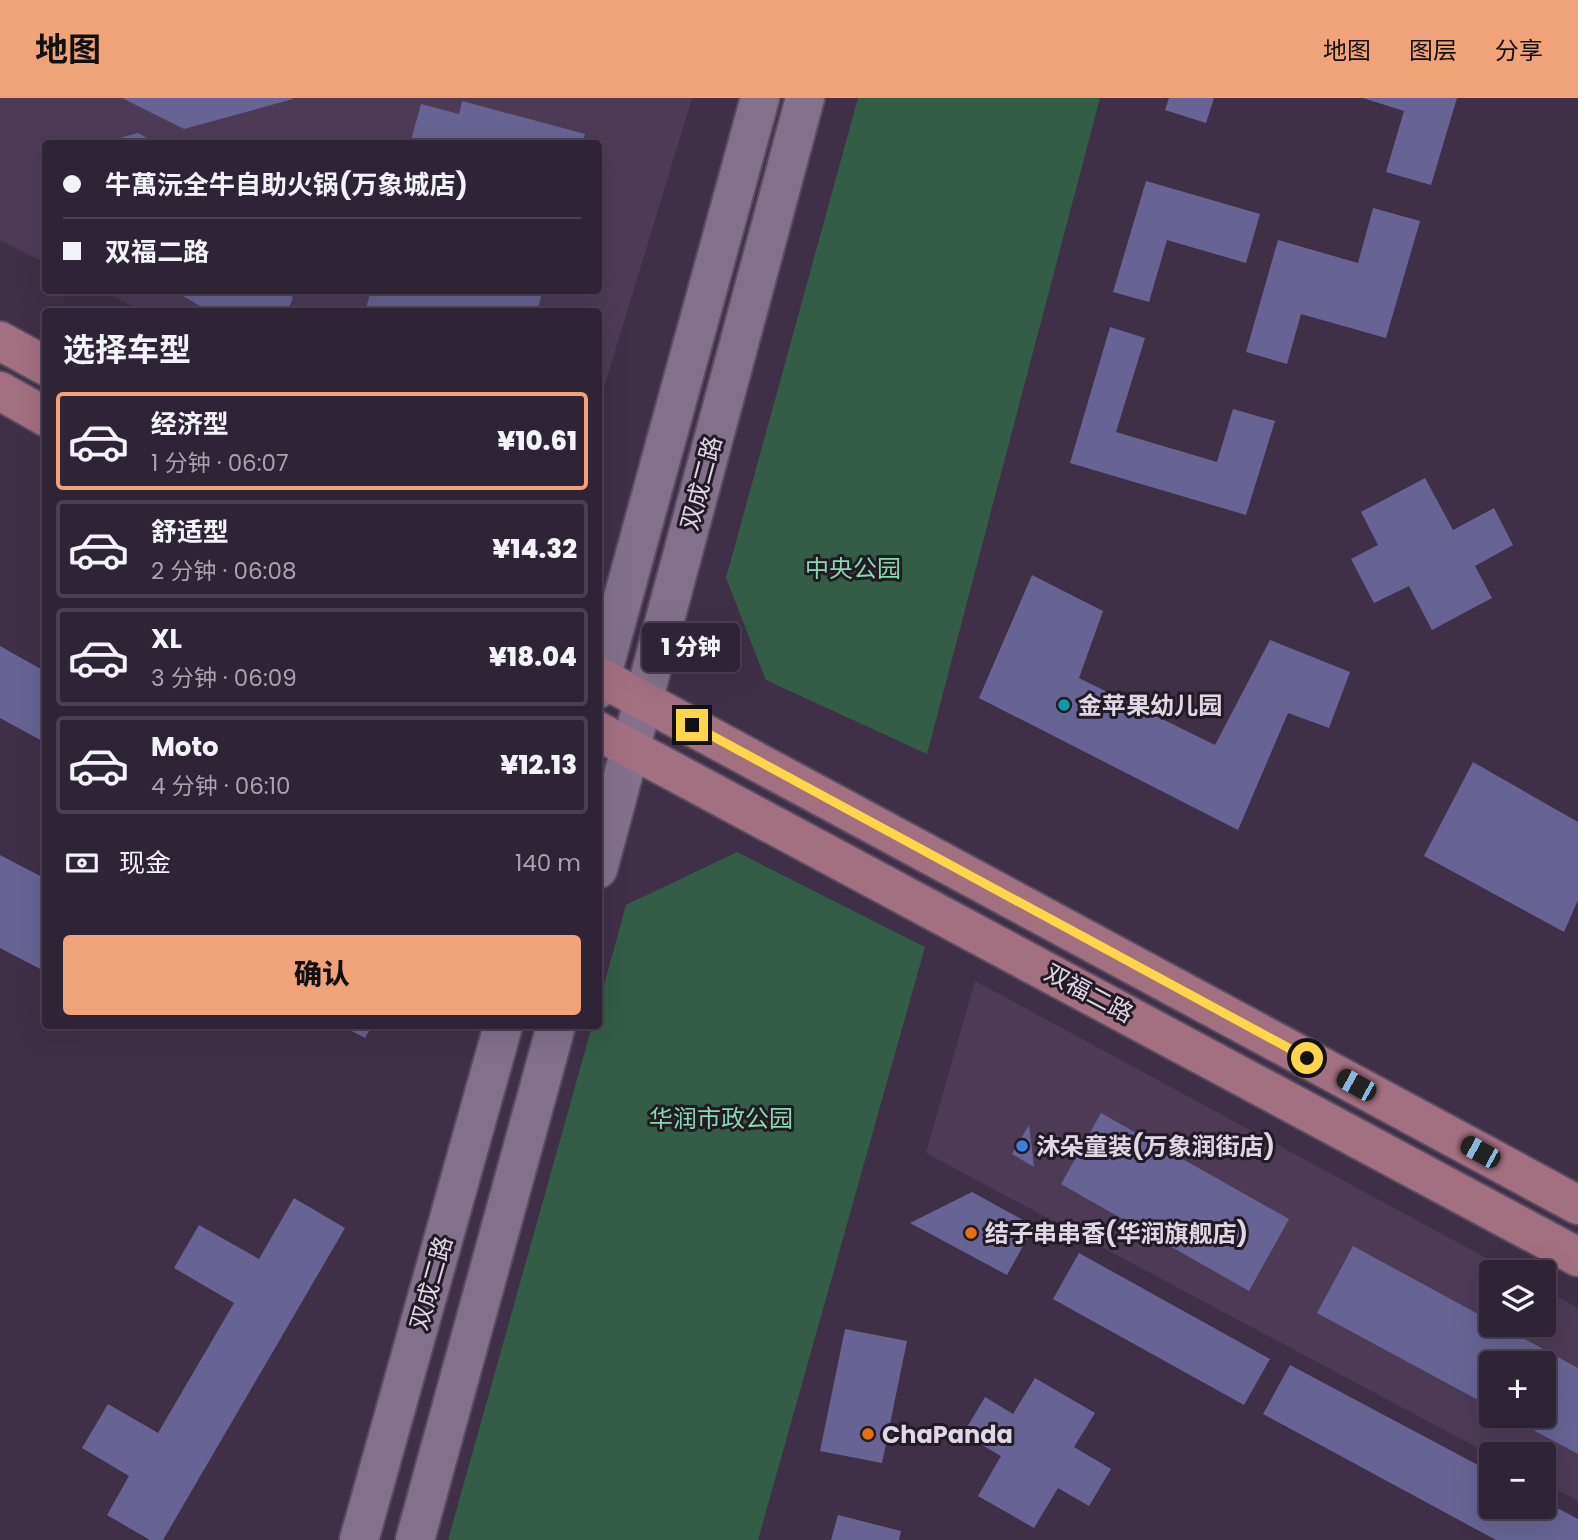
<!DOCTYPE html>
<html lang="zh">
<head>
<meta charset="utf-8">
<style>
	body { margin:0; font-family:Poppins,"Noto Sans SC",sans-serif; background:#3b3041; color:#f1f3f6; height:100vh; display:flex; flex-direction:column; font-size:26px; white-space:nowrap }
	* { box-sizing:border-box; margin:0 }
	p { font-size:23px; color:#a7a4ad }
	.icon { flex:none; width:38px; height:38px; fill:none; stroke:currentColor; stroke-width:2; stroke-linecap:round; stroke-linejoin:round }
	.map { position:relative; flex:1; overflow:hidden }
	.sheet { position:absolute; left:42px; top:210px; width:560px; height:721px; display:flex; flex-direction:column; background:#2f2435; border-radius:7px; box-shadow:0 7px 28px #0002,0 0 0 2px #4a4150 }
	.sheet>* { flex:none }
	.banner { position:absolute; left:42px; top:42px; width:560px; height:154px; border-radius:7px; box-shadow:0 7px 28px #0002,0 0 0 2px #4a4150; display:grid; align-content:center; height:154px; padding:0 21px; background:#2f2435 }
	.fabs { position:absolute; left:1479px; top:1162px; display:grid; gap:14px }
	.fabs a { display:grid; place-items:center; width:77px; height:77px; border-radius:7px; background:#2f2435; box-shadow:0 7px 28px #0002,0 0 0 2px #4a4150; font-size:35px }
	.end { position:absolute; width:32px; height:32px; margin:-16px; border:9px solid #ffd54a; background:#111; box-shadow:0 0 0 4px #111 }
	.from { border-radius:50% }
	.bubble { position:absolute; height:49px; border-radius:7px; background:#2f2435; box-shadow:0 7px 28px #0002,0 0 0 2px #4a4150; font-size:23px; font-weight:800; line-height:49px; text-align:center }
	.car { position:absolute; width:21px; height:42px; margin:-21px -10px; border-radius:9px; box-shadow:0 0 5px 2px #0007; background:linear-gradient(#222 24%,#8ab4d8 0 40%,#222 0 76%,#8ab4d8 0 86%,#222 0) }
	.banner b { display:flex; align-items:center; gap:24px; height:66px; font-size:26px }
	.banner b+b { border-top:2px solid #4a4150 }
	.banner i { width:18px; height:18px; background:#f1f3f6 }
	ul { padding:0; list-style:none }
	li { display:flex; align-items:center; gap:21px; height:98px; margin:0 14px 10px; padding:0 7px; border:4px solid #4a4150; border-radius:7px }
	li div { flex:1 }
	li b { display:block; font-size:26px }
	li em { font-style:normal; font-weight:800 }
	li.on { border-color:#f0a279 }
	li>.icon { width:63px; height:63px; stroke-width:1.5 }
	h2 { padding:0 21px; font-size:32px; line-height:84px }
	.pay { display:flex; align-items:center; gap:18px; height:77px; padding:0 21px; font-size:26px }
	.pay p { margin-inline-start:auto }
	.primary-button { display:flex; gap:14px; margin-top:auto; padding:14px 21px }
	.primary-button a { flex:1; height:80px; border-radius:7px; background:#f0a279; color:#111; font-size:28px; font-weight:800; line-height:80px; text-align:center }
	header { display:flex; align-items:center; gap:42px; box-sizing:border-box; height:98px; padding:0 35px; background:#f0a279; color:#111 }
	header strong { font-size:33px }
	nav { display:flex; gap:38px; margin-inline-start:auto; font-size:24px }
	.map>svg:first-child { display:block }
</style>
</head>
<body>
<header>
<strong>地图</strong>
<nav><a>地图</a><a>图层</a><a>分享</a></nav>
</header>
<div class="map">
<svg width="1578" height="1442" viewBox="0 0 1578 1442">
	<rect width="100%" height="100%" fill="#3f3047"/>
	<path fill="#4d3b56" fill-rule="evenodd" d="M 0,0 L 692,0 L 599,306 L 598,214 L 144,214 L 102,193 L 598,192 L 598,46 L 46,46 L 45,165 L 0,142 Z
		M 975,883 L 1512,1174 L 1491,1174 L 1491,1227 L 1544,1227 L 1544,1191 L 1578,1210 L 1578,1403 L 1544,1385 L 1544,1356 L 1491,1357 L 926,1055 ZM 1491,1265 L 1544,1265 L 1544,1318 L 1491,1318 Z"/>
	<path fill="#335d46" d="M 858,0 L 1100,0 L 927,656 L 766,582 L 726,480 Z
		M 737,754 L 925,849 L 758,1442 L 448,1442 L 592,928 L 598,928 L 599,905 L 626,807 Z"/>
	<path fill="#676495" d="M 122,0 L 293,0 L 293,1 L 184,31 Z
		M 1169,0 L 1214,0 L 1206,25 L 1165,12 Z
		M 1363,0 L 1457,0 L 1431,87 L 1386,74 L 1404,13 Z
		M 462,3 L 585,36 L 582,46 L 410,46 L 421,6 L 459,16 Z
		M 138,35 L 158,46 L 102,46 L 101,45 Z
		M 1146,83 L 1260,116 L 1246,165 L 1167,142 L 1149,204 L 1113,194 Z
		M 1373,110 L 1420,123 L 1386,240 L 1301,216 L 1287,266 L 1246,254 L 1278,142 L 1358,165 Z
		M 173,192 L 293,192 L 292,203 L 286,214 L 210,214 Z
		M 371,192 L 543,192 L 537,214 L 365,214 Z
		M 1110,229 L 1145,240 L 1116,334 L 1217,364 L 1233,311 L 1275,323 L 1246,417 L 1070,365 Z
		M 1425,380 L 1453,432 L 1494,410 L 1513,447 L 1475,468 L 1492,500 L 1432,532 L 1409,488 L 1374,505 L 1351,461 L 1378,447 L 1361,414 Z
		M 1032,477 L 1103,513 L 1079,580 L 1215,647 L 1270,542 L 1350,574 L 1329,630 L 1288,615 L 1238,732 L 979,600 Z
		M 0,548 L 46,574 L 46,645 L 0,620 Z
		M 1473,664 L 1578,724 L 1578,802 L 1564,834 L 1424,758 Z
		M 0,757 L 46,781 L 46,874 L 0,850 Z
		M 342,928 L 372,928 L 365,940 Z
		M 1101,1015 L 1289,1121 L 1249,1193 L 1061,1086 Z
		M 1029,1027 L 1034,1069 L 1012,1056 Z
		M 972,1094 L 1034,1128 L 1007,1177 L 910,1125 Z
		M 294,1100 L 345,1130 L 163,1442 L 150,1442 L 107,1417 L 129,1378 L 82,1350 L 108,1306 L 158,1335 L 234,1205 L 174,1170 L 199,1127 L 259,1161 Z
		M 1353,1148 L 1491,1223 L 1491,1227 L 1499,1227 L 1578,1270 L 1578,1356 L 1507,1318 L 1544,1318 L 1544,1265 L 1491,1265 L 1491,1309 L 1317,1215 Z
		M 1079,1155 L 1270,1261 L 1244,1307 L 1053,1201 Z
		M 845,1231 L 907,1243 L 882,1365 L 820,1353 Z
		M 1290,1267 L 1491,1374 L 1491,1409 L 1544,1409 L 1544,1403 L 1578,1421 L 1578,1442 L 1496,1442 L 1263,1316 Z
		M 1035,1280 L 1095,1315 L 1074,1349 L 1111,1371 L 1089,1408 L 1058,1390 L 1034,1430 L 978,1398 L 1001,1358 L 963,1336 L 985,1299 L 1013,1316 Z
		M 838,1417 L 901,1433 L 899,1442 L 831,1442 Z"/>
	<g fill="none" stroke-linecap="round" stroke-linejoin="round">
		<defs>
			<path id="minor" d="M 598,591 L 760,0
				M 598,771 L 805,0
				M 359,1442 L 503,928
				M 415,1442 L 556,928"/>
			<path id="major" d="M 0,243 L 46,268
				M 0,293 L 46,319
				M 598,578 L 1578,1107
				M 598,633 L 1578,1159"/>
		</defs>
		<use href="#minor" stroke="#5a4d61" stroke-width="42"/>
		<use href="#major" stroke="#5a4d61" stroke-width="42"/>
		<use href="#minor" stroke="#83718b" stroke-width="38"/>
		<use href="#major" stroke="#a37081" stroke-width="38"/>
	</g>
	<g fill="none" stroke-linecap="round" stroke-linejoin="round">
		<path stroke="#ffd54a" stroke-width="9" d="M 692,627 L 1307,960"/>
	</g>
	<circle fill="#0f9aa8" stroke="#221b25" stroke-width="2.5" cx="1064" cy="607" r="7"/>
	<circle fill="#3f7fe0" stroke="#221b25" stroke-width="2.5" cx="1022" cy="1048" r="7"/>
	<g fill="#e8710a" stroke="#221b25" stroke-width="2.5">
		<circle cx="971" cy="1135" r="7"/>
		<circle cx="868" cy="1336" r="7"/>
	</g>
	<g text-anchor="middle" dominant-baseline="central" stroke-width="6" stroke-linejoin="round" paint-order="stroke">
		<g font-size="24" fill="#e0d7e5" stroke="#221b25">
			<text transform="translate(701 385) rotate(-75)">双成二路</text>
			<text transform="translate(1089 895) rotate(28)">双福二路</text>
			<text transform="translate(431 1185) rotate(-74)">双成二路</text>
		</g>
		<g font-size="24" fill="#85daab" stroke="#221b25">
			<text x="853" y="470">中央公园</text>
			<text x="721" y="1020">华润市政公园</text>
		</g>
		<g font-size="24" font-weight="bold" fill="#e0d7e5" stroke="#221b25" text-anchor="start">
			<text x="1078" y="607">金苹果幼儿园</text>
			<text x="1036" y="1048">沐朵童装(万象润街店)</text>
			<text x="985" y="1135">结子串串香(华润旗舰店)</text>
			<text x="882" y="1336">ChaPanda</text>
		</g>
	</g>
</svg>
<div class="fabs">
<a><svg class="icon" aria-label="layers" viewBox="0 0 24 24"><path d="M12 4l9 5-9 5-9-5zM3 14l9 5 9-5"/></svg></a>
<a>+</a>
<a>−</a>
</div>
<i class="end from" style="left:1307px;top:960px"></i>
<i class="end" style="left:692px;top:627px"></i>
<div class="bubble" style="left:642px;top:525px;width:98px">1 分钟</div>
<i class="car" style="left:1356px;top:987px;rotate:299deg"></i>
<i class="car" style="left:1480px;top:1054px;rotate:299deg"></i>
<div class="banner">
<b><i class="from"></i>牛萬沅全牛自助火锅(万象城店)</b>
<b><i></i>双福二路</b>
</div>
<section class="sheet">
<h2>选择车型</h2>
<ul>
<li class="on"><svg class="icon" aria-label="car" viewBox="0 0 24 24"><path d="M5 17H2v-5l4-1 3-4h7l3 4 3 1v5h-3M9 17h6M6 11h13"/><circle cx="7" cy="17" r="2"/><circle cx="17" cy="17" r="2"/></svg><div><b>经济型</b><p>1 分钟 · 06:07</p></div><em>¥10.61</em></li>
<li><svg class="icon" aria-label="car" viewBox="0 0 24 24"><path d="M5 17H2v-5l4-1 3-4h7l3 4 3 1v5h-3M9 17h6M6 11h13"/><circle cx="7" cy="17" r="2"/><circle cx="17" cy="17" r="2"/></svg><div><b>舒适型</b><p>2 分钟 · 06:08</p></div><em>¥14.32</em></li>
<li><svg class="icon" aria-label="car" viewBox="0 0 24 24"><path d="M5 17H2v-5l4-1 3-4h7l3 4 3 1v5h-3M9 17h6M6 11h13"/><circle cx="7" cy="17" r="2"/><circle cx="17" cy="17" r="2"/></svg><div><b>XL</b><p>3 分钟 · 06:09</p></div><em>¥18.04</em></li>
<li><svg class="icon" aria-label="car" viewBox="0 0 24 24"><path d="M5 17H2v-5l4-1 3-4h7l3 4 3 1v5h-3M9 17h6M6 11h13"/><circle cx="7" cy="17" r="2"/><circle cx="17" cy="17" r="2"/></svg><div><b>Moto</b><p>4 分钟 · 06:10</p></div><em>¥12.13</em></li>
</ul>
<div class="pay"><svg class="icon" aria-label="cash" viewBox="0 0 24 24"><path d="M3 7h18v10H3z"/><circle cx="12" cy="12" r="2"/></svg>现金<p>140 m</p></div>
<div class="primary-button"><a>确认</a></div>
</section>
</div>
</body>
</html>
